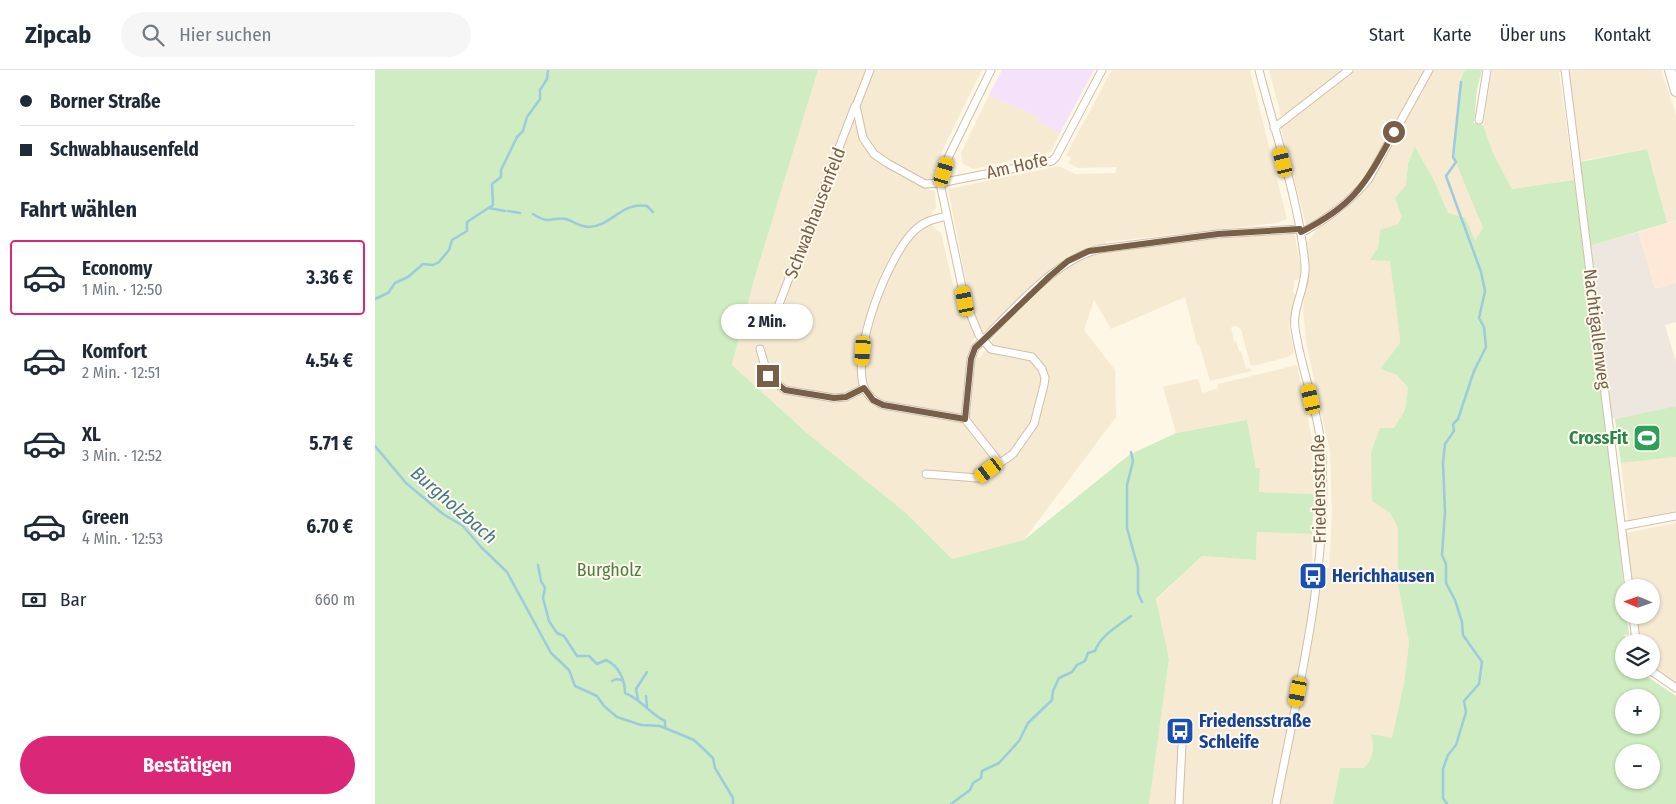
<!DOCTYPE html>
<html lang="de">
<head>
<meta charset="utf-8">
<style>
	body { margin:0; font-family:"Fira Sans Condensed",sans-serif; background:#f6f6f7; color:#1f2937; height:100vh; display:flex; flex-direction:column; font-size:19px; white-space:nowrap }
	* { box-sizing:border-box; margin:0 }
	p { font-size:16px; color:#747a83 }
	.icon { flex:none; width:28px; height:28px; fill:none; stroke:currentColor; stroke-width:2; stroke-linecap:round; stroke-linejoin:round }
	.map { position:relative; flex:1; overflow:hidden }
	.drawer { display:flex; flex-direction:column; background:#fff; width:375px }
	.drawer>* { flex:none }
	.top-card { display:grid; align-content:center; height:110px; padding:0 20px; background:#fff }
	.needle { width:32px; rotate:272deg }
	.tools { position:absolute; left:1240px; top:509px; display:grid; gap:10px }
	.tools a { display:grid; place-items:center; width:45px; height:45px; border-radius:50%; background:#fff; box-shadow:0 1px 4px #0004; font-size:25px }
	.end { position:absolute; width:22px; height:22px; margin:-11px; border:6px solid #785f48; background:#fff; box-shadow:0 0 0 2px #fff }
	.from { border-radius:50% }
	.bubble { position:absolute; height:35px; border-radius:18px; background:#fff; box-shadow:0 1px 4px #0004; font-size:16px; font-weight:700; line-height:35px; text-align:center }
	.car { position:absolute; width:15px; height:30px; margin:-15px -8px; border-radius:6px; box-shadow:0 0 4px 1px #0007; background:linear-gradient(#f5c518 24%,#345 0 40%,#f5c518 0 76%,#345 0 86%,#f5c518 0) }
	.top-card b { display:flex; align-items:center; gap:18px; height:48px; font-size:19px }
	.top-card b+b { border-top:1px solid #e0e1e3 }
	.top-card i { width:12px; height:12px; background:#1f2937 }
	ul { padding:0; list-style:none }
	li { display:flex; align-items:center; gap:15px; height:75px; margin:0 10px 8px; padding:0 10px; border:2px solid transparent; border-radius:5px }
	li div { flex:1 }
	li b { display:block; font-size:19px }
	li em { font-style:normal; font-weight:700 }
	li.current { border-color:#db2777 }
	li>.icon { width:45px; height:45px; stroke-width:1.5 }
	h2 { padding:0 20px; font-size:22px; line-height:60px }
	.pay { display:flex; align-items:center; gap:12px; height:55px; padding:0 20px; font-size:19px }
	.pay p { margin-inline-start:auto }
	.primary-button { display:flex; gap:10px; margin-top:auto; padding:10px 20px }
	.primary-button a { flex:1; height:58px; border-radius:30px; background:#db2777; color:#fff; font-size:20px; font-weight:700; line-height:58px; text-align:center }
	header { display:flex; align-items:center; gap:30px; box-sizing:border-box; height:70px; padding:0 25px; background:#fff; border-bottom:1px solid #e0e1e3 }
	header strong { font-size:24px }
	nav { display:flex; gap:28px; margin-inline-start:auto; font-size:18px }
	.search { width:350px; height:45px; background:#f6f6f7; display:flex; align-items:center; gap:12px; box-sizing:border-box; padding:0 18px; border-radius:28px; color:#747a83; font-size:19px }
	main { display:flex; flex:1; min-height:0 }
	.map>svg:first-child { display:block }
</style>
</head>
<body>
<header>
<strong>Zipcab</strong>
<div class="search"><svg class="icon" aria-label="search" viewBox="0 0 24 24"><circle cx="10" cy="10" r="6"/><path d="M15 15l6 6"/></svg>Hier suchen</div>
<nav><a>Start</a><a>Karte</a><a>Über uns</a><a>Kontakt</a></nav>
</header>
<main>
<section class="drawer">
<div class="top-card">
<b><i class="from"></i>Borner Straße</b>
<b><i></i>Schwabhausenfeld</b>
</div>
<h2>Fahrt wählen</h2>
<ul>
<li class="current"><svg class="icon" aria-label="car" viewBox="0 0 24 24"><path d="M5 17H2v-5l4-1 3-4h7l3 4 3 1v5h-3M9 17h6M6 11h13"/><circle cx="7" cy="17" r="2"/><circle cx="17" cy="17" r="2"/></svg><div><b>Economy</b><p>1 Min. · 12:50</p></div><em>3.36 €</em></li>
<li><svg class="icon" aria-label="car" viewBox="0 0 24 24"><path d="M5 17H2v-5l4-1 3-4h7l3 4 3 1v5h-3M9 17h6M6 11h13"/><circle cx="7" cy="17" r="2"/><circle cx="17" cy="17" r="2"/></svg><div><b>Komfort</b><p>2 Min. · 12:51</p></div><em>4.54 €</em></li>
<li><svg class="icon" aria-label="car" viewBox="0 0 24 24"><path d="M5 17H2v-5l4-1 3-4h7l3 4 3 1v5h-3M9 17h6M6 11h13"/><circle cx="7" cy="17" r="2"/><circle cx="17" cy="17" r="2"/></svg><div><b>XL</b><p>3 Min. · 12:52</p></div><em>5.71 €</em></li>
<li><svg class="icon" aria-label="car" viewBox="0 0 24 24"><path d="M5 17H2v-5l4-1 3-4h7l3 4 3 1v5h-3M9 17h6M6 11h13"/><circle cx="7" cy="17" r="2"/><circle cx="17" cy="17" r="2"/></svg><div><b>Green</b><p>4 Min. · 12:53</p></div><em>6.70 €</em></li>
</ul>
<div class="pay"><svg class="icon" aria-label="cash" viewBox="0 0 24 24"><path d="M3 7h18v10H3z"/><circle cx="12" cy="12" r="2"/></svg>Bar<p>660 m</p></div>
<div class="primary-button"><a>Bestätigen</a></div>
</section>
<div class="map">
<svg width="1301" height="734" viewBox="0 0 1301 734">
	<rect width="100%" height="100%" fill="#fef7e5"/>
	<path fill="#f6ead3" d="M 443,0 L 607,0 L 568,79 L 555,109 L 553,119 L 560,121 L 561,138 L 557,142 L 556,155 L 566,163 L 580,223 L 601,263 L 595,279 L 600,286 L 606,288 L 608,282 L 619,277 L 616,270 L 642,240 L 689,198 L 704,190 L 729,182 L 850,166 L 919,162 L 926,197 L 925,209 L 919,210 L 918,222 L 921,225 L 914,257 L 919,283 L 913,287 L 878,296 L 875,294 L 866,259 L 861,256 L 856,257 L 859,272 L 861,271 L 864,281 L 866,281 L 871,299 L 875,298 L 877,301 L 835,311 L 824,274 L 822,275 L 810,227 L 736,259 L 719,230 L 709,260 L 740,300 L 741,347 L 649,470 L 577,489 L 531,443 L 432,363 L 357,295 L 379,210 Z
		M 737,0 L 875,0 L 912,149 L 902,153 L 831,161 L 831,164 L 823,165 L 810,163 L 731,172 L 730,176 L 709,181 L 688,192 L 667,210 L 624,253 L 608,262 L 597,242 L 573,119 L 684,96 L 700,104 L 740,103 L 742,97 L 703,98 L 693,93 L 696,88 L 691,85 Z
		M 894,0 L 1051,0 L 990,109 L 974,128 L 944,149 L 931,155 L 906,58 L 907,49 Z
		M 1058,0 L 1090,0 L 1085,11 L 1079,88 L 1109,158 L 1100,170 L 1073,143 L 1060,112 L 1040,78 L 1033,93 L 1031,115 L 1020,128 L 1027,147 L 1023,154 L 1005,160 L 1003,177 L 996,189 L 1015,190 L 1019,223 L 1022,231 L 1025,273 L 1005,299 L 1022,305 L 1033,318 L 1030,340 L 1019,359 L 997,431 L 1015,443 L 1023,458 L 1023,515 L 1034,572 L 1029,614 L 1017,669 L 997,664 L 999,673 L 995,691 L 989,698 L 965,698 L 958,734 L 774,734 L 794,589 L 781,530 L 827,486 L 881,490 L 882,462 L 937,464 L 937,496 L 954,498 L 957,441 L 955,383 L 931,272 L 928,237 L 934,199 L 932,173 L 946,154 L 966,143 L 977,132 L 1027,55 Z
		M 1117,0 L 1186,0 L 1184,2 L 1199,110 L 1137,119 L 1118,83 L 1108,55 Z
		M 1192,0 L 1286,0 L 1301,45 L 1301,151 L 1292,153 L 1272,79 L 1205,91 Z
		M 614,25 L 664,47 L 662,51 L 685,63 L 676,82 L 598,99 L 588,94 L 586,83 Z
		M 922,295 L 937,370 L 939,424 L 884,422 L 885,398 L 881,398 L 872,350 L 801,363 L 788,317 L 821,309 L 824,311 L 827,323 L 842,319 L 843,314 Z
		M 1301,387 L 1301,441 L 1253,450 L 1246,393 Z
		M 1301,453 L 1301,615 L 1276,598 L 1276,572 L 1264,572 L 1261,545 L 1276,545 L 1276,518 L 1257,517 L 1251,463 Z"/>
	<path fill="#fee8d8" d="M 1301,151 L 1301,213 L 1280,219 L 1263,162 Z"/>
	<path fill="#ede7df" d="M 1263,162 L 1280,219 L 1301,213 L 1301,252 L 1290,255 L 1301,292 L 1301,336 L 1240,349 L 1236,347 L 1214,176 Z"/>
	<path fill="#f4e2fa" d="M 627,0 L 719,0 L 685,63 L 662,51 L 663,47 L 614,25 Z"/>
	<path fill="#cfecc2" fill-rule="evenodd" d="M 0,0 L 443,0 L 379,210 L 357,295 L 432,363 L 531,443 L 577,489 L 649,470 L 754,385 L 801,363 L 872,350 L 881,398 L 885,398 L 884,422 L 939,424 L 937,464 L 882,462 L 881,490 L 827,486 L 781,529 L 794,589 L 774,734 L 0,734 Z
		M 1090,0 L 1107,0 L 1102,19 L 1099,53 L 1108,55 L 1118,83 L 1137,119 L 1199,110 L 1227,310 L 1249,518 L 1249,545 L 1252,545 L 1254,565 L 1249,564 L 1253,572 L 1249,572 L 1249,600 L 1267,600 L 1270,605 L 1301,626 L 1301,734 L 958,734 L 965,698 L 989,698 C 998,688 1000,677 996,664 L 1017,668 L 1029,614 L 1034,572 L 1023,515 L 1023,458 L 1015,443 L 997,431 L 996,383 L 1005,358 L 1019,358 L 1030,340 L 1033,318 L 1022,305 L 1005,299 L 1025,273 C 1023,244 1018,218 1015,191 L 995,190 L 1003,177 L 1005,160 L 1023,154 L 1027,147 L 1020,128 L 1031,115 L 1033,93 L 1040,77 L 1060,112 L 1073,143 L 1090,148 L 1100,170 L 1108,158 L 1079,88 L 1085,11 ZM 1249,628 L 1276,628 L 1276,655 L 1249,655 ZM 1249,682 L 1276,682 L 1276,710 L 1249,710 Z
		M 1272,79 L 1292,153 L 1214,176 L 1205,92 Z
		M 1301,336 L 1301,387 L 1246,393 L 1240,349 Z"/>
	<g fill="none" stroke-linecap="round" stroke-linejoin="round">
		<path stroke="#9ecbdb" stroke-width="2.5" d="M 114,138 L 130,141
			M 133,141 L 145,143
			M 158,144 C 176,156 177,146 191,149 C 198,151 205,157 213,157 C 236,157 247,131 272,136 L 278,142
			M 0,229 L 13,223 L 20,213 L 33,207 L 48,194 L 58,195 L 64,192 L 74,180 L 77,170 L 92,161 L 92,152 L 118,135 L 117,114 L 126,107 L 126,100 L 142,67 L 148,61 L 152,47 L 165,29 L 165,20 L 172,9 L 173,0
			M 0,376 L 31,413 L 68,444 L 88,456 L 106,477 L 132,502 L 176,583 L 194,600 L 200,616 L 222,626 L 229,636 L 242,647 L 266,655 L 285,656 L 319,670 L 338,688 L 340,698 L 358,728 L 358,734
			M 756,382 L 758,391 L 752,415 L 752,458 L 763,498 L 763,523 L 767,532
			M 163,495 L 166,511 L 170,518 L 168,528 L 174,551 L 182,563 L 189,566 L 202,586 L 214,586 L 222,594 L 231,590 C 244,596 250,610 250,623 C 266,629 275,644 290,651 L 290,658
			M 237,611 L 241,609 L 247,610
			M 271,626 L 272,637
			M 263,629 L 261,619 L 272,602
			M 576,734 L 595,720 L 598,713 L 606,708 L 607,701 L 624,693 L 644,671 L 653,653 L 677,630 L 678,621 L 684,608 L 697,602 L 702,595 L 710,591 L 713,583 L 720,581 C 725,566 743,556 756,546
			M 1072,734 L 1068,728 L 1068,699 L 1073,685 L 1081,675 L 1091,642 L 1089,631 L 1104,614 L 1107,592 L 1088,565 L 1087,552 L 1080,530 L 1071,513 L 1071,494 L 1067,485 L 1070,442 L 1068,393 L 1070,374 L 1079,361 L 1078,354 L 1083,349 L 1099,301 L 1111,277 L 1109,257 L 1104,248 L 1110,221 L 1106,202 L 1071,106 L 1081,92 L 1078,87 L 1086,12"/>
		<defs>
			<path id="street" d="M 495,0 L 481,36 L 488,68 L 499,84 L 512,93 L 550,114 L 565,113 L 677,91 L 681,87 L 727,0
				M 884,0 C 900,64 924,129 930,195 C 932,216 917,237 920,258 C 926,301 945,343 947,387 C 953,504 923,620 901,734
				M 1190,0 L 1254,518
				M 1104,50 L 1112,0
				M 899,58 L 974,0
				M 571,146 C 560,149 549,151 540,160 C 513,185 476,281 489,317 C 493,327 500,331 508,335 L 590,349 L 624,392
				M 926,163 C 952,149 974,133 993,110 L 1054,0
				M 398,250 L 480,36
				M 385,279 L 393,306 L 410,320 L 459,328 L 471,327 L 489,318
				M 590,349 L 596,289 L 600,278 C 633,246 681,187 726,179 L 843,164 L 925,159
				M 551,404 L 603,408 L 638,384 L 659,354 L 669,315 L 670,308 L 667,299 L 657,287 L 616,279 L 604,265 L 590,231 L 565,113 L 572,90 L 616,0
				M 1247,456 L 1301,446
				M 1258,545 L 1261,572
				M 1275,600 L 1301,618
				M 804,734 L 808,655"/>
			<path id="secondary" d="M 1295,0 L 1301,21"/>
		</defs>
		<use href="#street" stroke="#d0bfaa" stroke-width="9"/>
		<use href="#secondary" stroke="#d5c2aa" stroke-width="12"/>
		<use href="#street" stroke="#fff" stroke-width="7"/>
		<use href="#secondary" stroke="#fff" stroke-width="10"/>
	</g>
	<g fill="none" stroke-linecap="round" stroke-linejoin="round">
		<path stroke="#785f48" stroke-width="6" d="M 393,306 L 410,320 L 459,328 L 471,327 L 489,318 L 498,330 L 508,335 L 590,349 L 596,289 L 600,278 L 675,206 L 693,191 L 714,181 L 843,164 L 925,159 L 926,162 C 981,134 990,114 1019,62"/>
	</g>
	<defs>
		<symbol id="stadium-square" viewBox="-11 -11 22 22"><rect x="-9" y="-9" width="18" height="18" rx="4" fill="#2e9e5b" stroke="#fffaed"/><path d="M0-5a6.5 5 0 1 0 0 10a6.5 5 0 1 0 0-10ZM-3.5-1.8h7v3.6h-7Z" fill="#fff"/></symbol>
		<symbol id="bus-square" viewBox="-11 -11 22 22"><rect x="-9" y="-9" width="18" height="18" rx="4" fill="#1a4fb4" stroke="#fffaed"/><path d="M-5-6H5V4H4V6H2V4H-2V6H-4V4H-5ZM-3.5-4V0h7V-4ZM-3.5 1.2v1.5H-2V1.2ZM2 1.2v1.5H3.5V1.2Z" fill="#fff"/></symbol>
	</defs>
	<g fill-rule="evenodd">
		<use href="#stadium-square" x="1256" y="352" width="32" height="32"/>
		<use href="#bus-square" x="922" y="490" width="32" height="32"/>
		<use href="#bus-square" x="789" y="645" width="32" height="32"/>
	</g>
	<g text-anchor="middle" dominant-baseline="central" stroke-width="4" stroke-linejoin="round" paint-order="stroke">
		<g font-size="18" fill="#785f48" stroke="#fffaed">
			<text transform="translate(642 96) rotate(-13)">Am Hofe</text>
			<text transform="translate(440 143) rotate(-69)">Schwabhausenfeld</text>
			<text transform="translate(1222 259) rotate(83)">Nachtigallenweg</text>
			<text transform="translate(944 419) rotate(-91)">Friedensstraße</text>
		</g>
		<g font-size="18" font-weight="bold" fill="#27864d" stroke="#fffaed" text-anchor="end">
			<text x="1253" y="368">CrossFit</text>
		</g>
		<g font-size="18" fill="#4b7f3f" stroke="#fffaed">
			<text x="234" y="500">Burgholz</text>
		</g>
		<g font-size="18" font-weight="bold" fill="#164399" stroke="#fffaed" text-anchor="start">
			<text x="957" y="506">Herichhausen</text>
			<text x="824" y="651">Friedensstraße<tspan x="824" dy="21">Schleife</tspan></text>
		</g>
		<g font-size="19" font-style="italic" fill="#41788d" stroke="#fffaed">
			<text transform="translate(79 435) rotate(41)">Burgholzbach</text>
		</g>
	</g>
</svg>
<div class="tools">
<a><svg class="needle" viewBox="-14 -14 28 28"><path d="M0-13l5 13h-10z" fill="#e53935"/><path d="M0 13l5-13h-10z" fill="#747a83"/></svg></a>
<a><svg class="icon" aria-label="layers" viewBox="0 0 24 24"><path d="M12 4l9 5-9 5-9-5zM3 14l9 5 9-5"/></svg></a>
<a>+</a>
<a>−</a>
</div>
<i class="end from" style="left:1019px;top:62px"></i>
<i class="end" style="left:393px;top:306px"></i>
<div class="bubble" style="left:346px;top:234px;width:92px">2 Min.</div>
<i class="car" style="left:908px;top:92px;rotate:346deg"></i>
<i class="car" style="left:569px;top:102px;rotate:17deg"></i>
<i class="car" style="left:590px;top:231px;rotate:349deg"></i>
<i class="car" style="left:488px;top:281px;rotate:184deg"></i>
<i class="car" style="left:936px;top:329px;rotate:347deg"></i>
<i class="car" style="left:614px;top:400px;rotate:233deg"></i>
<i class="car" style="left:923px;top:622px;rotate:191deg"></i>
</div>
</main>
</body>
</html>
